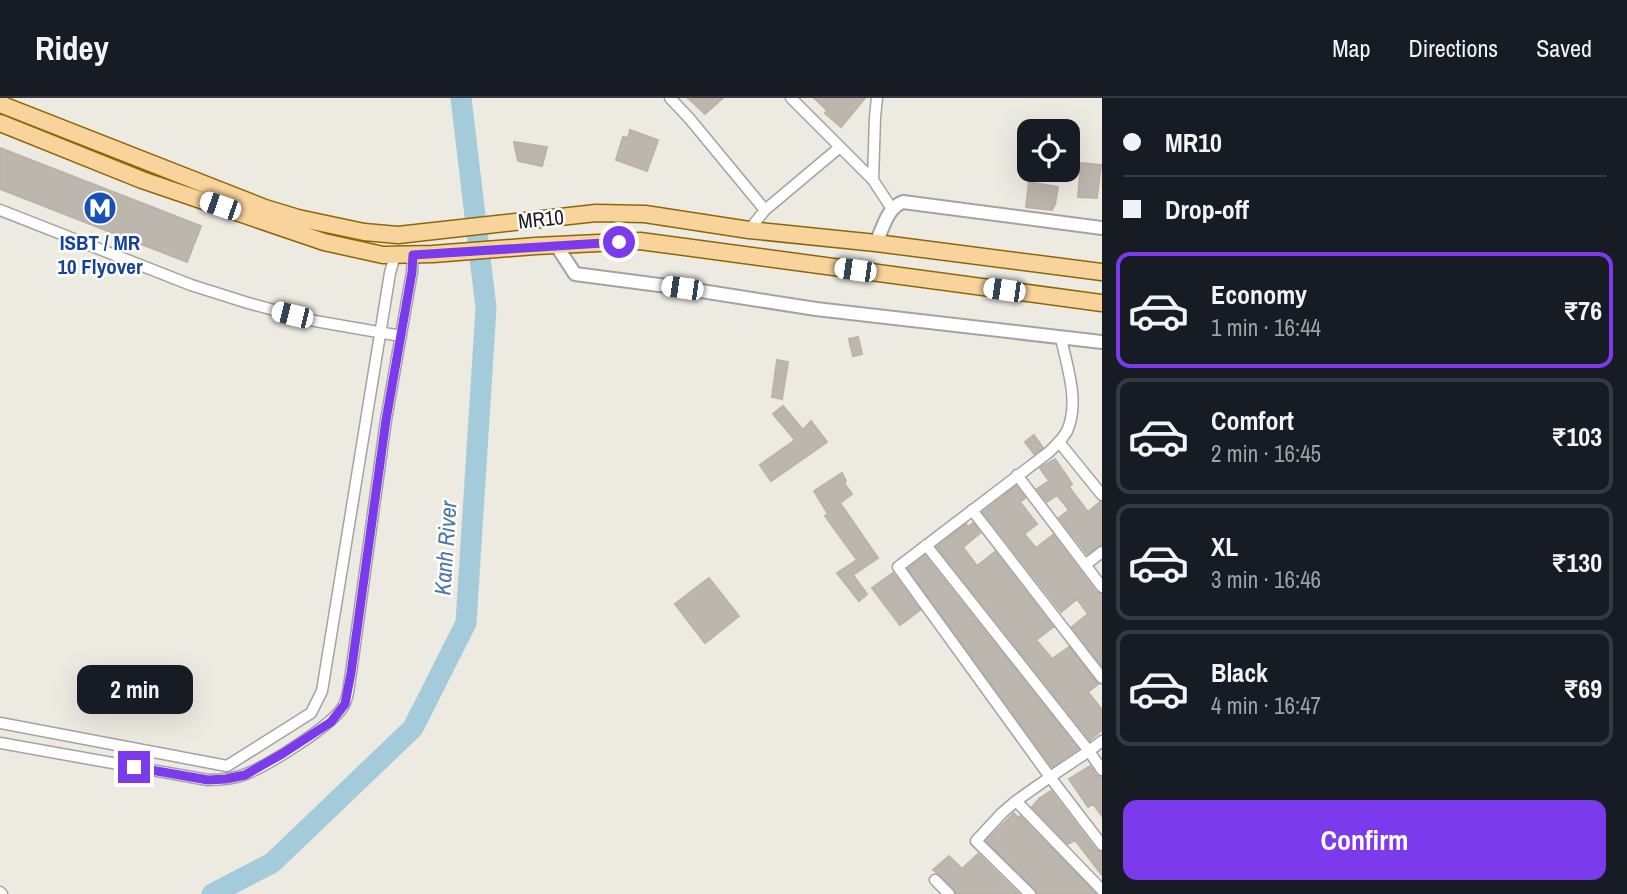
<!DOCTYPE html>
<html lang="en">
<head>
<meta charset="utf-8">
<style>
	body { margin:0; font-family:"Archivo Narrow",sans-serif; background:#242831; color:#f1f3f6; height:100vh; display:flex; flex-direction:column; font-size:26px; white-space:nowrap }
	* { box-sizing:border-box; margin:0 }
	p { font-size:23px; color:#9ea1a6 }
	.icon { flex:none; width:38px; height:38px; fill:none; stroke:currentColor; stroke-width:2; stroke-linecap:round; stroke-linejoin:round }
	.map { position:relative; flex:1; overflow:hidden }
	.details { display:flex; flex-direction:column; background:#171b24; width:525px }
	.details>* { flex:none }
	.hud { display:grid; align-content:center; height:154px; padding:0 21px; background:#171b24 }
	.controls { position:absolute; left:1017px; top:21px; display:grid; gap:14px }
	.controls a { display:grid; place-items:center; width:63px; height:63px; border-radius:14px; background:#171b24; box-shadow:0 7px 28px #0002; font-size:35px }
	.end { position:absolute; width:32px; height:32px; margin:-16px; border:9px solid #7c3aed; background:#fff; box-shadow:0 0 0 4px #fff }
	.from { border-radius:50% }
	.bubble { position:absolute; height:49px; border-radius:14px; background:#171b24; box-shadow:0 7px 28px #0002; font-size:23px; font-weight:700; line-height:49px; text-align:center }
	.car { position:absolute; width:21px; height:42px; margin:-21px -10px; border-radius:9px; box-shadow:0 0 5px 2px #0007; background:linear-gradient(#fff 24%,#345 0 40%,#fff 0 76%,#345 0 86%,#fff 0) }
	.hud b { display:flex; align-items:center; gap:24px; height:66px; font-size:26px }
	.hud b+b { border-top:2px solid #363941 }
	.hud i { width:18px; height:18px; background:#f1f3f6 }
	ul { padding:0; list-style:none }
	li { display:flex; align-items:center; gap:21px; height:116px; margin:0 14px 10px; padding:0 7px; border:4px solid #363941; border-radius:14px }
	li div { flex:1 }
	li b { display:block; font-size:26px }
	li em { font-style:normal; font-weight:700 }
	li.active { border-color:#7c3aed }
	li>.icon { width:63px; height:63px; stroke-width:1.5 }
	.primary-button { display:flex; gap:14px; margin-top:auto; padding:14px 21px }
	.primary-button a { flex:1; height:80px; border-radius:14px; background:#7c3aed; color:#fff; font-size:28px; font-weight:700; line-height:80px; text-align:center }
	header { display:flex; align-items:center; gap:42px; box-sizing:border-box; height:98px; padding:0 35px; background:#171b24; border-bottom:2px solid #363941 }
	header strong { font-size:33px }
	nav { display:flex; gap:38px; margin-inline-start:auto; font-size:24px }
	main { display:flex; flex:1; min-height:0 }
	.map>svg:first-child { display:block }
</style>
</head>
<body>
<header>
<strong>Ridey</strong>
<nav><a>Map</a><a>Directions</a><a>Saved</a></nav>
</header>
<main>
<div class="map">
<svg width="1102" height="796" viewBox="0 0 1102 796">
	<rect width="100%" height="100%" fill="#edeae2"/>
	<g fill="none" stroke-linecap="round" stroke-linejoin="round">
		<path stroke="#a3cbda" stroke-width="21" d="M 212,796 L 272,765 L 413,630 L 466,525 L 486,210 L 461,0"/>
	</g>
	<path fill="#bdb6af" stroke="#beb1a5" stroke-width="2" d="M 688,0 L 723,0 L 705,16 Z
		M 814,0 L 865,0 L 841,29 L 825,15 L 827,12 Z
		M 630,32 L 658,42 L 647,73 L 616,62 L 623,39 L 628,40 Z
		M 514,44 L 547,49 L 542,68 L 518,63 Z
		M 0,50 L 201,128 L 187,164 L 0,91 Z
		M 1081,65 L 1101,67 L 1097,100 L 1078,99 Z
		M 1029,84 L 1058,89 L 1055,106 L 1052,112 L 1026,109 Z
		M 858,239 L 862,256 L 853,258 L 849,241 Z
		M 777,262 L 788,264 L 782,301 L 772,299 Z
		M 783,308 L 803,332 L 811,323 L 827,344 L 771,383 L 760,367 L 795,342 L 773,316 Z
		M 1034,337 L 1043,350 L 1034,356 L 1025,344 Z
		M 1055,361 L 1072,386 L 1069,389 L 1088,414 L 1100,404 L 1102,404 L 1102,447 L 1087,456 L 1059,420 L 1069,412 L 1057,397 L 1047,404 L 1037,391 L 1049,383 L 1040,370 Z
		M 842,375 L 846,383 L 844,385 L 852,396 L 840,405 L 878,460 L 853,477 L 867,496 L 859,503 L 837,475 L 857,462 L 825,418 L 828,416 L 814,393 Z
		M 1016,388 L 1025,400 L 1020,404 L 1037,426 L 1024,436 L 1036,450 L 1053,437 L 1096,494 L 1102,496 L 1101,567 L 1072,529 L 1088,516 L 1077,501 L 1061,514 L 983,414 Z
		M 973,425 L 980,435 L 963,449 L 977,468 L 995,454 L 1053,529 L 1036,542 L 1052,561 L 1069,549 L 1098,586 L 1088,594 L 1102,612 L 1102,632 L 1090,642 L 937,449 L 966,426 L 968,429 Z
		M 925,458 L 1078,651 L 1052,669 L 908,471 Z
		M 893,475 L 920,512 L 900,527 L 872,490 Z
		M 709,480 L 739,518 L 705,545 L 675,506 Z
		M 1090,668 L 1096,677 L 1102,679 L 1102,718 L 1093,706 L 1088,709 L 1069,681 Z
		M 1051,693 L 1096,752 L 1102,754 L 1102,777 L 1075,742 L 1068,746 L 1032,709 L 1040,700 Z
		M 1014,715 L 1018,720 L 1020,718 L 1096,796 L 1037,796 L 1035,791 L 986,743 Z
		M 978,756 L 1019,796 L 956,796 L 954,791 L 940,777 L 933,772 L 949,758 L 962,771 Z"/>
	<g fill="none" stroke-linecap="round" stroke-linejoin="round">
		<defs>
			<path id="minor" d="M 670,0 L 689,20 L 765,112
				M 791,0 L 873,82
				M 877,0 L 875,19 L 873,82 L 892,111
				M 0,112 L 191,187 L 248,205 L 315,223 L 401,238
				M 749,132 L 765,112 L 840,49
				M 1059,344 L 1102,397
				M 1017,377 L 1102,489
				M 972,412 L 1102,580
				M 926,447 L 1089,653 L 1102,643
				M 1085,467 L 1102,454
				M 0,625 L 227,668 L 311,615 L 322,593 L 390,175 L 395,157
				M 0,645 L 208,682 C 221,682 234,681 246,676 C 268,667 334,627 344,607 C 349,598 349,585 351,575 L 386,322 L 412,174 L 413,157
				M 1102,672 L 1089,653 L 1050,679 L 1102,747
				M 1016,703 L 1102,792
				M 935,782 L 949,796
				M 0,794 L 2,796
				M 1030,796 L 976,743 L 1002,715 L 1016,703 L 1050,679 L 898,469 L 1049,354 C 1055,348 1063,341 1067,333 C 1080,304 1067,269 1061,240"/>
			<path id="tertiary" d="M 876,145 C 883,130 887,110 903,104 L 1102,130
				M 556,147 L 575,176 L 682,190 L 816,211 L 1102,244"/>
			<path id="primary" d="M 0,6 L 265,110 L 298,120 L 364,134 L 398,137 L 596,115 L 645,116 L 749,132 L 876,145 L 1102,174
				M 0,25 L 142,82 L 324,144 L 383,157 L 433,156 L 536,148 L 640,143 L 1102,205"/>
		</defs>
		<use href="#minor" stroke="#a3a3a3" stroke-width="13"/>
		<use href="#tertiary" stroke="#a3a3a3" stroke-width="16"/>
		<use href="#primary" stroke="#8f6605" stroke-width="19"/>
		<use href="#minor" stroke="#fff" stroke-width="10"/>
		<use href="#tertiary" stroke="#fff" stroke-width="12"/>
		<use href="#primary" stroke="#f8d49c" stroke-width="16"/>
	</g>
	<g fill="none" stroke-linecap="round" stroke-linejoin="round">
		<path stroke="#7c3aed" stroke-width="9" d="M 134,669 L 208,682 L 226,681 L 245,677 L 282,656 L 331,624 L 345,606 L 351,575 L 386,322 L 412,174 L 413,157 L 619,144"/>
	</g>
	<defs>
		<symbol id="metro-disc" viewBox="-11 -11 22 22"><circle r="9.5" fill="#1a4fb4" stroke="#fff"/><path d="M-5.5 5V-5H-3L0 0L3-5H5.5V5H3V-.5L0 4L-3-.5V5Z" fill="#fff"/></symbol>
	</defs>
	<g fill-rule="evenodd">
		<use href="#metro-disc" x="81" y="91" width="38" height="38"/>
	</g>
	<g text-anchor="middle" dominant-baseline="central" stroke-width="5" stroke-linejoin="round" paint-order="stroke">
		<g font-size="21" fill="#1c1c1c" stroke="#fff">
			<text transform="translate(541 121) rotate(-6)">MR10</text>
		</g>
		<g font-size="21" font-weight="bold" fill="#164399" stroke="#fff">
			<text x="100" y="144">ISBT / MR<tspan x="100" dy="24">10 Flyover</tspan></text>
		</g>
		<g font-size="23" font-style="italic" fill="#4c77a8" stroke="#fff">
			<text transform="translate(445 450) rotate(-86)">Kanh River</text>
		</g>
	</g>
</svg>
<div class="controls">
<a><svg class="icon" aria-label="locate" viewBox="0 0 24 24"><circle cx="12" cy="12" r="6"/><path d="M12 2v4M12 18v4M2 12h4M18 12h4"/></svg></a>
</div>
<i class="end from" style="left:619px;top:144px"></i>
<i class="end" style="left:134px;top:669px"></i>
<div class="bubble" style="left:77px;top:567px;width:116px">2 min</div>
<i class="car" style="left:220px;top:108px;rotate:289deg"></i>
<i class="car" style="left:855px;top:172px;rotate:278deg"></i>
<i class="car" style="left:682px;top:190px;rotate:278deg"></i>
<i class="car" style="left:1004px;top:192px;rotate:278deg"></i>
<i class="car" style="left:292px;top:217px;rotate:284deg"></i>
</div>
<section class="details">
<div class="hud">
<b><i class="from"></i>MR10</b>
<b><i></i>Drop-off</b>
</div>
<ul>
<li class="active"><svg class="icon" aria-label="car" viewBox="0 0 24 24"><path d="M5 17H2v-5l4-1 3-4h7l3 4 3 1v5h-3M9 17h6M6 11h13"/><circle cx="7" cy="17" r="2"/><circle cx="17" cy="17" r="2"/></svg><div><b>Economy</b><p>1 min · 16:44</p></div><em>₹76</em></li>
<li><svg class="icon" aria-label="car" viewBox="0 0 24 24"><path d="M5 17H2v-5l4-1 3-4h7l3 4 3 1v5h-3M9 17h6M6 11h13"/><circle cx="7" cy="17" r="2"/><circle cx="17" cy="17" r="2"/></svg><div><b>Comfort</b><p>2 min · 16:45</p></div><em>₹103</em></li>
<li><svg class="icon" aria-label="car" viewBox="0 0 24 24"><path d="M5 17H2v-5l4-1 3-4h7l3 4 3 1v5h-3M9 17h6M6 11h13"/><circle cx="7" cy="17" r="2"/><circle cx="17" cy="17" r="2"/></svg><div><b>XL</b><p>3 min · 16:46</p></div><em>₹130</em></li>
<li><svg class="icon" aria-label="car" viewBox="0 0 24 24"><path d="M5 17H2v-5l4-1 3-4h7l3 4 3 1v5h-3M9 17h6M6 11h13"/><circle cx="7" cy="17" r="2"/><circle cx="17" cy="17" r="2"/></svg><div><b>Black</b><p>4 min · 16:47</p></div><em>₹69</em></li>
</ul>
<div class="primary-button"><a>Confirm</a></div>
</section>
</main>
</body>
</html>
